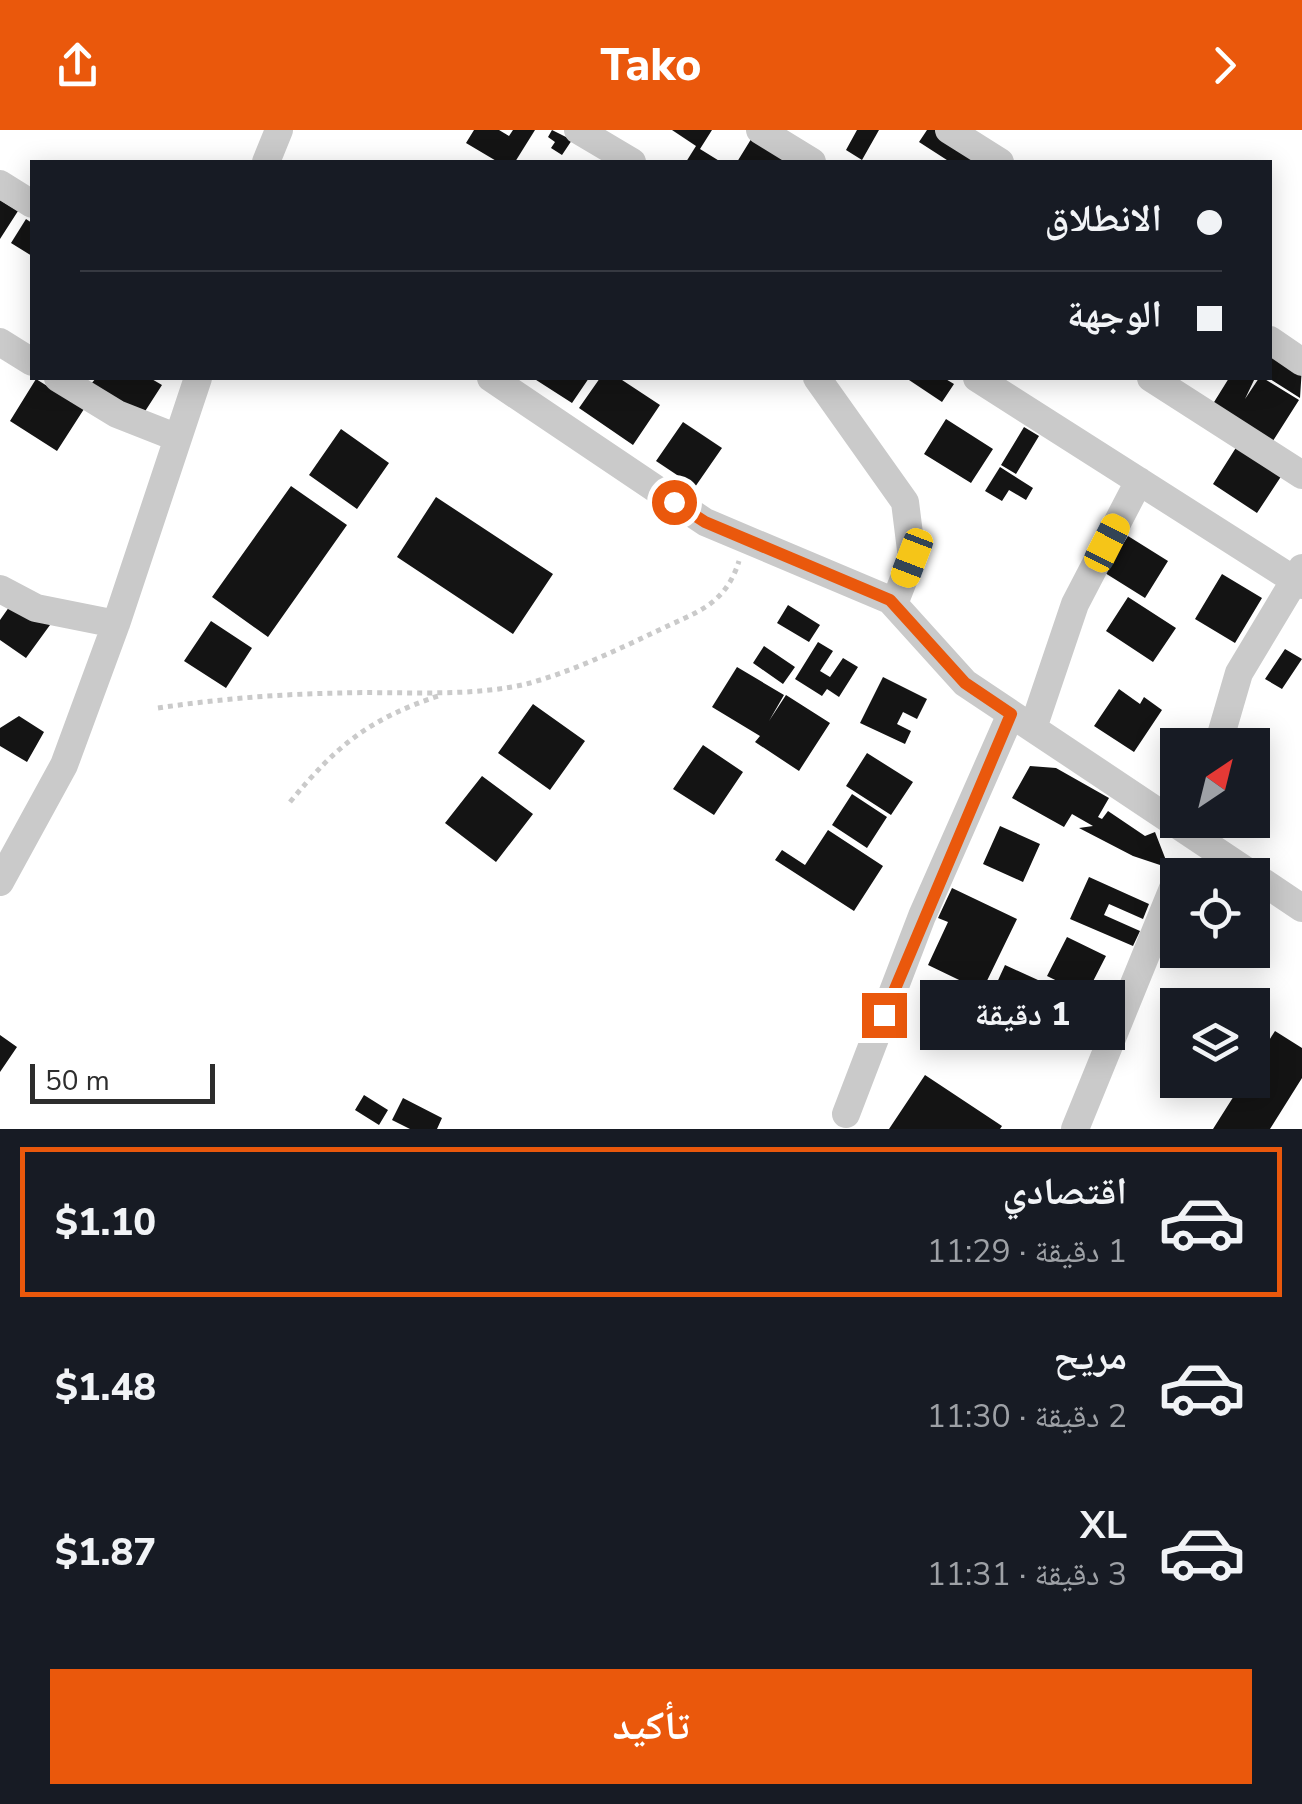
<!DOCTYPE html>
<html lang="ar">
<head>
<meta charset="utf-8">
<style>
	body { margin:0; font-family:"Nunito Sans","Noto Naskh Arabic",sans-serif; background:#20242c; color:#f1f3f6; direction:rtl; height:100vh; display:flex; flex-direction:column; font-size:38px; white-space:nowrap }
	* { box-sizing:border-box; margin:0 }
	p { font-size:32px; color:#9ea1a6 }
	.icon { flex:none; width:55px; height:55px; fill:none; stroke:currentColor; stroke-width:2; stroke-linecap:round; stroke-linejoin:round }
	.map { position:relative; height:999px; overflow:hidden; direction:ltr }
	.side { display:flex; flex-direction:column; background:#171b24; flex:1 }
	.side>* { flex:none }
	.top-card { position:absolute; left:30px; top:30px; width:1242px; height:220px; border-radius:0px; box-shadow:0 5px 25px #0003; direction:rtl; display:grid; align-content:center; height:220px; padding:0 50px; background:#171b24 }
	.needle { width:65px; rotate:35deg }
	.buttons { position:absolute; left:1160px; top:598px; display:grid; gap:20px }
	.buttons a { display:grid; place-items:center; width:110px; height:110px; border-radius:0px; background:#171b24; box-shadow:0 5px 25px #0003; font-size:50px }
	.scale { position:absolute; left:30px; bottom:25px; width:185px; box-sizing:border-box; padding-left:10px; border:5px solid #2d2d2d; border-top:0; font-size:28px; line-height:35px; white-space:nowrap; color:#2d2d2d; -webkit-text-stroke:8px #fff; paint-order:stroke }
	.end { position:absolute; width:45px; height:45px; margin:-22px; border:12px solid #ea580c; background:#fff; box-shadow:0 0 0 5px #fff }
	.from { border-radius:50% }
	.bubble { position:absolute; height:70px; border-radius:0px; background:#171b24; box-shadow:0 5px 25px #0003; font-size:32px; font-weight:800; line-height:70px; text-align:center; direction:rtl }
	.car { position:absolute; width:30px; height:60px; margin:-30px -15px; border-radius:12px; box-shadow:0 0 8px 2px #0007; background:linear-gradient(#f5c518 24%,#345 0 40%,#f5c518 0 76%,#345 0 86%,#f5c518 0) }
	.top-card b { display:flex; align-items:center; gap:35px; height:95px; font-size:38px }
	.top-card b+b { border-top:2px solid #363941 }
	.top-card i { width:25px; height:25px; background:#f1f3f6 }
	ul { padding:18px 0 0; list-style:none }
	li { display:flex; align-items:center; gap:30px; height:150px; margin:0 20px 15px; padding:0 30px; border:5px solid transparent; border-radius:0px }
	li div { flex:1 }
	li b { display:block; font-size:38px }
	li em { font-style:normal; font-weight:800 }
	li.selected { border-color:#ea580c }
	li>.icon { width:90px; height:90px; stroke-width:1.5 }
	.primary-button { display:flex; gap:20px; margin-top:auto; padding:20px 50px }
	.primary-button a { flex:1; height:115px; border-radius:0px; background:#ea580c; color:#fff; font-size:40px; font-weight:800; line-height:115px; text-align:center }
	header { display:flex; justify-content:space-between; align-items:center; height:130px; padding:0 50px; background:#ea580c; color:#fff; font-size:45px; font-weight:800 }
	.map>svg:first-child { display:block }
</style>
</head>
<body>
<header><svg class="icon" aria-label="forward" viewBox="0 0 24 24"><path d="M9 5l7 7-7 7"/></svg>Tako<svg class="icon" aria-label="share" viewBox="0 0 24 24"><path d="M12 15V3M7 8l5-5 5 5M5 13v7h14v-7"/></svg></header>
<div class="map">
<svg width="1302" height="999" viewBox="0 0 1302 999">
	<rect width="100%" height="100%" fill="#fff"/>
	<path fill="#141414" d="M 474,0 L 499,0 L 509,6 L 513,0 L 535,0 L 515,32 L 498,32 L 466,13 Z
		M 552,0 L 572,10 L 562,25 L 551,18 L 555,12 L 548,7 Z
		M 672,0 L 712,0 L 700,19 L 721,32 L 686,32 L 696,16 Z
		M 857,0 L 879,0 L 862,30 L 846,20 Z
		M 927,0 L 938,0 L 987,32 L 950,32 L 919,12 Z
		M 753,6 L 793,32 L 737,32 Z
		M 0,70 L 18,81 L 0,109 Z
		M 26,89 L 32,93 L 32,126 L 11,113 Z
		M 1276,221 L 1302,237 L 1300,268 L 1270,249 L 1270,230 Z
		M 96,248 L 150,248 L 162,255 L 142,286 L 91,254 Z
		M 533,248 L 589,248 L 572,273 Z
		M 600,248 L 619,248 L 660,275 L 633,315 L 579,278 Z
		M 906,248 L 944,248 L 954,254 L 942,272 Z
		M 1229,248 L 1255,248 L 1245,269 L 1259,248 L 1263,248 L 1299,270 L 1271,314 L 1211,277 Z
		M 36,249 L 84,279 L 57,321 L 10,291 Z
		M 946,289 L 993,319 L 971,353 L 924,324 Z
		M 683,292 L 722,318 L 695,357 L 656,331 Z
		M 1024,297 L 1039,306 L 1016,344 L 1001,335 Z
		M 341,299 L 389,333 L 357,379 L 309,345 Z
		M 1237,316 L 1282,345 L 1257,383 L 1213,354 Z
		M 1000,337 L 1033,358 L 1026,370 L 1009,360 L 1002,371 L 985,361 Z
		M 291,356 L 347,395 L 268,507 L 212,467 Z
		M 436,367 L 553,444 L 513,504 L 397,427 Z
		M 1128,406 L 1168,431 L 1145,468 L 1105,443 Z
		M 1222,444 L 1262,468 L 1235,513 L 1195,489 Z
		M 1128,467 L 1176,498 L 1153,532 L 1106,501 Z
		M 14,470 L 50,495 L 26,528 L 0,510 L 0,490 Z
		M 788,475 L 820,495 L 809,512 L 777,493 Z
		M 211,491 L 252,518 L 226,558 L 184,531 Z
		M 818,512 L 833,521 L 820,541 L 830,547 L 843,528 L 858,537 L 839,567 L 827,559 L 822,566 L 795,549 Z
		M 764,516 L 795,537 L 783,554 L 753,533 Z
		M 1285,519 L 1302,529 L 1282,559 L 1265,549 Z
		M 737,537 L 784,565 L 769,591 L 786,565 L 830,593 L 799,641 L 755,612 L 760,606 L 712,577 Z
		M 883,547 L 927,569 L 917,589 L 903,582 L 897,594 L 911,601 L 905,614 L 860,593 Z
		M 1119,559 L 1140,574 L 1144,567 L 1162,580 L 1134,622 L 1094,596 Z
		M 533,574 L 585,611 L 550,660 L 498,623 Z
		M 19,586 L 44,602 L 27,632 L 0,616 L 0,598 Z
		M 703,615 L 743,642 L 714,685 L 673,659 Z
		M 867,623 L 913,652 L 891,685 L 846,656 Z
		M 1030,636 L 1056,638 L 1109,668 L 1098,687 L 1102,689 L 1108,681 L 1145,706 L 1155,702 L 1169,738 L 1133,726 L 1079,698 L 1093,696 L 1072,684 L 1064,697 L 1012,668 Z
		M 482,646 L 533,684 L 496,732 L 445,693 Z
		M 852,664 L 887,687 L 867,718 L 832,695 Z
		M 1000,696 L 1040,714 L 1023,752 L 983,734 Z
		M 828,700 L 883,736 L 854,781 L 775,730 L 782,720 L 805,735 Z
		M 1089,747 L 1149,774 L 1143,789 L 1109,774 L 1104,785 L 1140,801 L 1133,816 L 1070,789 Z
		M 952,758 L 1017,789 L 982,861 L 928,835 L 948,792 L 938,788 Z
		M 1067,807 L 1106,826 L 1086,865 L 1047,846 Z
		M 1005,835 L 1049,855 L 1034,890 L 989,870 Z
		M 1054,856 L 1105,879 L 1093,907 L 1075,899 L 1069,914 L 1035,899 Z
		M 1275,901 L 1302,918 L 1302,948 L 1270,999 L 1213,999 L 1244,950 L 1252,950 L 1252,937 Z
		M 0,905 L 17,917 L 0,942 Z
		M 925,945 L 1002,996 L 1000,999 L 889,999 Z
		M 364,965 L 388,980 L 379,995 L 355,980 Z
		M 403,968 L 442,988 L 437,999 L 410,999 L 392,990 Z"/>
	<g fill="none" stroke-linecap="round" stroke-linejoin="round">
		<path stroke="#cacaca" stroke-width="5" stroke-dasharray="5 5" stroke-linecap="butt" d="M 158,578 C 218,569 280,564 340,563 C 399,561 473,568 530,553 C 573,541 617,520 657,501 C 696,482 725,476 739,431
			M 290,672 C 338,614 369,589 441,565"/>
		<path stroke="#cacaca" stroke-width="28" d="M 578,0 L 632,32
			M 760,0 L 812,32
			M 949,0 L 1000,32
			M 266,32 L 279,0
			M 0,54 L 32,74
			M 1270,210 L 1302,232
			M 0,212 L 32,232
			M 58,248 L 117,284 L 178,308
			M 491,248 L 705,392 L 890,470 L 965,553 L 1302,778
			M 817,248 L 905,372 L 912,428 L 894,474
			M 977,248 L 1302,455
			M 1151,248 L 1302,345
			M 0,459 L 36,478 L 116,494
			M 1033,598 L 1075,474 L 1139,351
			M 1218,615 L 1239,543 L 1302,438
			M 0,752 L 64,635 L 116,494 L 198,248
			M 846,984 L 922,786 L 1011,584
			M 1075,999 L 1178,746"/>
	</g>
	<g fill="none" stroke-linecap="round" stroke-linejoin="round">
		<path stroke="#ea580c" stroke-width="12" d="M 674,372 L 705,392 L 890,470 L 965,553 L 1011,584 L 884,885"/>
	</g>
</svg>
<div class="buttons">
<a><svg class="needle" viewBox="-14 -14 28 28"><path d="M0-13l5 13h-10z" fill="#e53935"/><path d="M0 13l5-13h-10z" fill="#9ea1a6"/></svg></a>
<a><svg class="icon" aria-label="locate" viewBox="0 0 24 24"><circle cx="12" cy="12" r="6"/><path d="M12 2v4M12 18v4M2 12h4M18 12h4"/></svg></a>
<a><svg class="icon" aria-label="layers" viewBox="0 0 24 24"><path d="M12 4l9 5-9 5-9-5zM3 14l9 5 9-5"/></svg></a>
</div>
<div class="scale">50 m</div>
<i class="end from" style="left:674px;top:372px"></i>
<i class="end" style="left:884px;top:885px"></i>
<div class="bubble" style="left:920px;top:850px;width:205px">1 دقيقة</div>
<i class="car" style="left:1107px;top:413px;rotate:27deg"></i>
<i class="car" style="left:912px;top:428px;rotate:201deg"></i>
<div class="top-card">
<b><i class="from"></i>الانطلاق</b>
<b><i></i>الوجهة</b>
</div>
</div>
<section class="side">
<ul>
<li class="selected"><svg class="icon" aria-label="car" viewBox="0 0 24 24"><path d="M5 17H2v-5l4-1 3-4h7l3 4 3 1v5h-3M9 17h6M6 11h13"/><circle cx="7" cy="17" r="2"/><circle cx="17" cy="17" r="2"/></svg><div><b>اقتصادي</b><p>1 دقيقة · 11:29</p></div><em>$1.10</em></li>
<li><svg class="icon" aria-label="car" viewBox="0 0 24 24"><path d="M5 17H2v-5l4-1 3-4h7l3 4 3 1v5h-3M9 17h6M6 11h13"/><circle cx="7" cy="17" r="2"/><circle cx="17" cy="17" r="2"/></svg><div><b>مريح</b><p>2 دقيقة · 11:30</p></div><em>$1.48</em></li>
<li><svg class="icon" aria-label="car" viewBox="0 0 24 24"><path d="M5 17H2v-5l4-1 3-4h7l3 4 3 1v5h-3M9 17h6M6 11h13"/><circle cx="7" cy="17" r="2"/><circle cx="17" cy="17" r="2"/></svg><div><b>XL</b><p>3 دقيقة · 11:31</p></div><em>$1.87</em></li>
</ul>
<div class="primary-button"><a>تأكيد</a></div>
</section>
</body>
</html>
